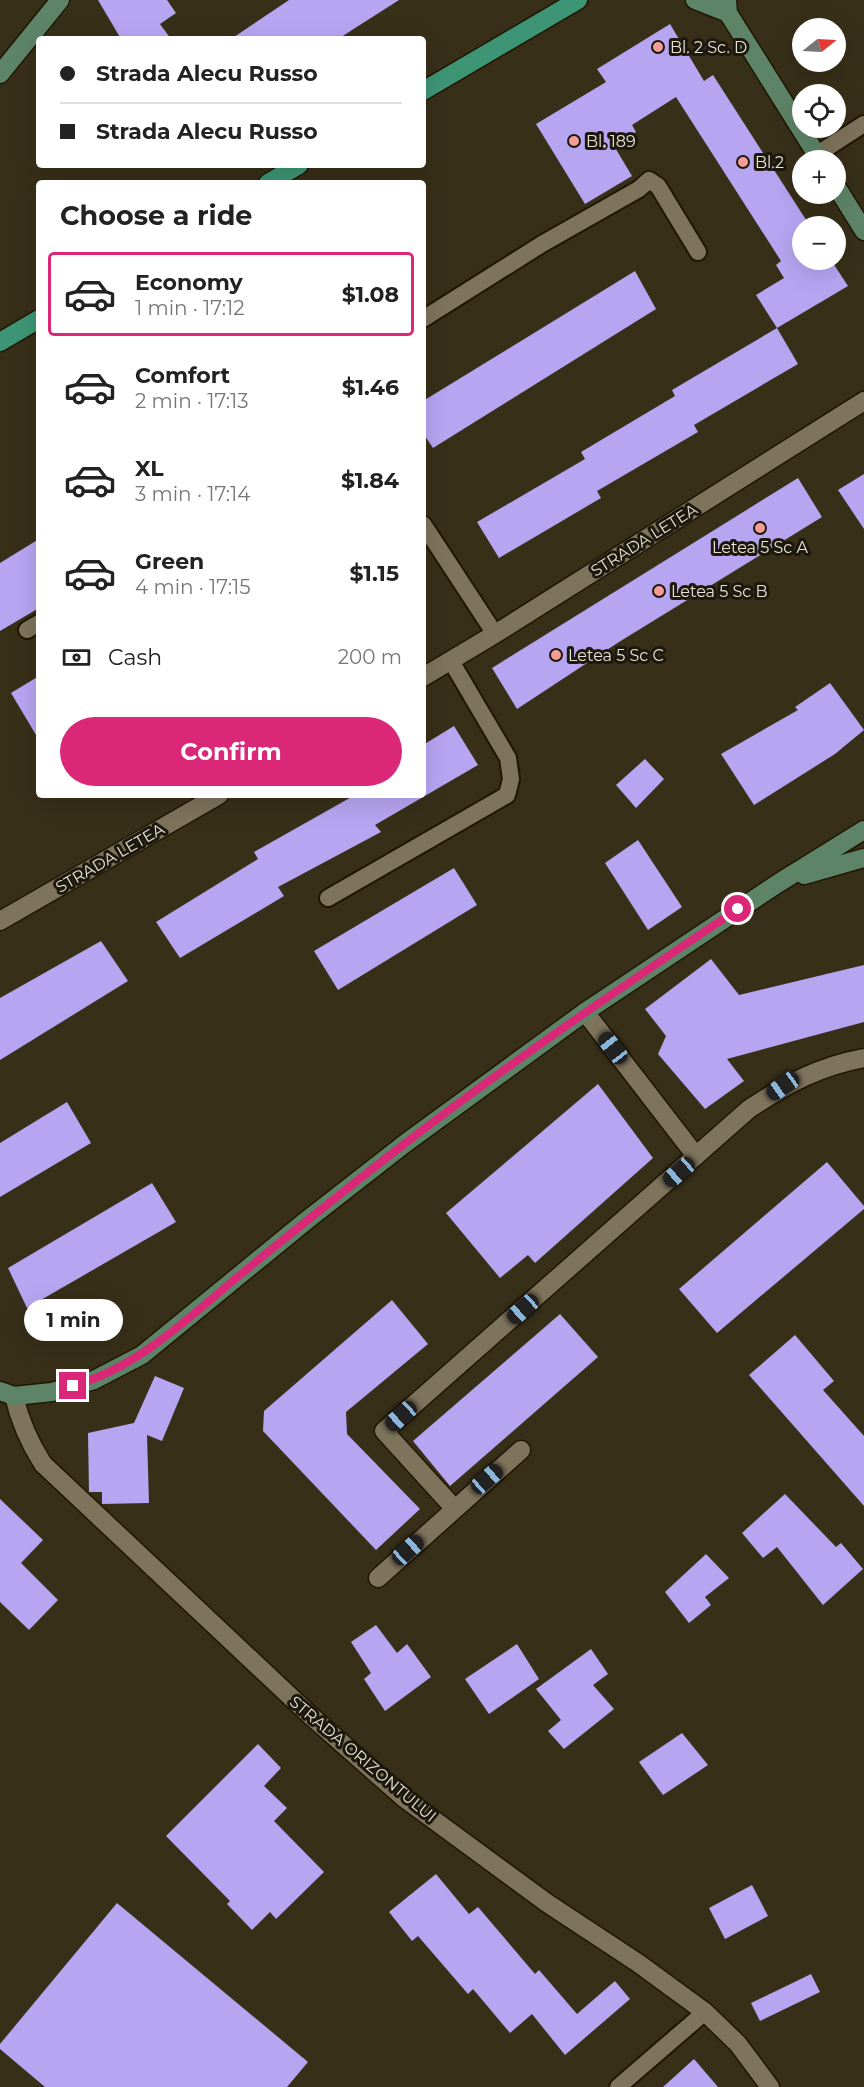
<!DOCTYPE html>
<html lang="en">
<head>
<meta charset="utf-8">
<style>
	body { margin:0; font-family:Montserrat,sans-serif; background:#f2f2f2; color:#222; height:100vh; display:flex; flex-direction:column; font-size:22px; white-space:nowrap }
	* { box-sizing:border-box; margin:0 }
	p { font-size:20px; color:#767676 }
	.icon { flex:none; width:33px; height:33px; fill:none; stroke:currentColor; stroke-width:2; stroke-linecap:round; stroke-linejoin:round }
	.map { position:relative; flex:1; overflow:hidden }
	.drawer { position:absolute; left:36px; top:180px; width:390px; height:618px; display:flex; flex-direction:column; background:#fff; border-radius:6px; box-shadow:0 6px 24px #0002 }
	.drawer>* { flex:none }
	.top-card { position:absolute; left:36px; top:36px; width:390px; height:132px; border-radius:6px; box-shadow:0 6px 24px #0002; display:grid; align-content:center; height:132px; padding:0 24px; background:#fff }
	.needle { width:39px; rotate:72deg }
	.tools { position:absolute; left:792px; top:18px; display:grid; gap:12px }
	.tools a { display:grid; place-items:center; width:54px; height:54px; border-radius:50%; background:#fff; box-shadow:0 6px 24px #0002; font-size:30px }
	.end { position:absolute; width:27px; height:27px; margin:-14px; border:8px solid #db2777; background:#fff; box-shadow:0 0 0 3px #fff }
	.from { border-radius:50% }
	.bubble { position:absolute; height:42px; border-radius:21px; background:#fff; box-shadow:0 6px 24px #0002; font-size:20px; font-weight:700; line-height:42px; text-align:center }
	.car { position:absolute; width:18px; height:36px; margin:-18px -9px; border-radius:8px; box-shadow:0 0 4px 2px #0007; background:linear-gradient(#222 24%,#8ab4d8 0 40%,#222 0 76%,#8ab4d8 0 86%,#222 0) }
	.top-card b { display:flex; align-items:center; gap:21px; height:57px; font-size:22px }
	.top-card b+b { border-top:2px solid #e0e0e0 }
	.top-card i { width:15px; height:15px; background:#222 }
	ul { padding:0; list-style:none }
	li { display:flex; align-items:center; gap:18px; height:84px; margin:0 12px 9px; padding:0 12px; border:3px solid transparent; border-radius:6px }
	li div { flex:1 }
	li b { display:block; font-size:22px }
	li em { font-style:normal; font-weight:700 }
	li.selected { border-color:#db2777 }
	li>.icon { width:54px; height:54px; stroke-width:1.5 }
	h2 { padding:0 24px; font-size:27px; line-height:72px }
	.pay { display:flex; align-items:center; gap:15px; height:66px; padding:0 24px; font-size:22px }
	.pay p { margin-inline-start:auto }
	.primary-button { display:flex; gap:12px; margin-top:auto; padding:12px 24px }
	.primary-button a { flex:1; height:69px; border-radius:36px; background:#db2777; color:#fff; font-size:24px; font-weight:700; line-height:69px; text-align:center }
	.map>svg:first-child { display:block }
</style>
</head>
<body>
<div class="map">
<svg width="864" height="2087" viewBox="0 0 864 2087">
	<rect width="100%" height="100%" fill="#382f19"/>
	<path fill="#b6a5f1" d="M 98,0 L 167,0 L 176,13 L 160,24 L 171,39 L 121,39 Z
		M 289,0 L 399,0 L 338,39 L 231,39 Z
		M 670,24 L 704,81 L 713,75 L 810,226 L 802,226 L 802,260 L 831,260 L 848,286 L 777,328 L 756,295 L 784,278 L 776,265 L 781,261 L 676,97 L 632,125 L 636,132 L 614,146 L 632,176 L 585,204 L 536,124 L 606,82 L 597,69 Z
		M 635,271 L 656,309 L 433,448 L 423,433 L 423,401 Z
		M 777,328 L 798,364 L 694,425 L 698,432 L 597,491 L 601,498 L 499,558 L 477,522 L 585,459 L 581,452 L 675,396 L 672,390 Z
		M 864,474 L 864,529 L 838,490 Z
		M 798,478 L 822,517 L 619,642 L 517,709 L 492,668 Z
		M 39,539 L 39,608 L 0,631 L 0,563 Z
		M 39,676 L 39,740 L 11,693 Z
		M 830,683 L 864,730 L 835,754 L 754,805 L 721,754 L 798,710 L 795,707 Z
		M 454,726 L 478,765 L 375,825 L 381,832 L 278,887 L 284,896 L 180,958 L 156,922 L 258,859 L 254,852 L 355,795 L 423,795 L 423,745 Z
		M 645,759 L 664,779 L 636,808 L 616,785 Z
		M 638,840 L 682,907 L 648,930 L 605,863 Z
		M 454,868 L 477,905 L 338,990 L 314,951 Z
		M 101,941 L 128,981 L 0,1060 L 0,998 Z
		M 711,959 L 739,995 L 864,965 L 864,1022 L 727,1059 L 744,1081 L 705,1109 L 658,1054 L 666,1036 L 645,1009 Z
		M 598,1084 L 653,1158 L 535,1263 L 528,1255 L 500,1278 L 446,1213 Z
		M 67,1102 L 91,1143 L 0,1197 L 0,1143 Z
		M 827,1162 L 864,1206 L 864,1209 L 717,1333 L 679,1289 Z
		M 152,1183 L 176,1222 L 27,1308 L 8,1268 Z
		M 392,1300 L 428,1344 L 346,1412 L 347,1434 L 420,1509 L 376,1550 L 263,1431 L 264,1411 Z
		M 560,1314 L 598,1357 L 450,1486 L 413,1441 Z
		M 795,1335 L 834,1381 L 823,1390 L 864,1436 L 864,1506 L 749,1375 Z
		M 155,1376 L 184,1388 L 162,1441 L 147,1435 L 149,1503 L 102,1504 L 102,1492 L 89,1492 L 88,1433 L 134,1423 Z
		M 785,1494 L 836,1547 L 841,1543 L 863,1569 L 823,1605 L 777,1547 L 763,1558 L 742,1533 Z
		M 0,1499 L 43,1540 L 21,1563 L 58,1600 L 29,1630 L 0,1602 Z
		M 706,1554 L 729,1578 L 705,1597 L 711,1605 L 689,1623 L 665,1592 Z
		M 376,1625 L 397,1653 L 407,1644 L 431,1677 L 385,1711 L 364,1679 L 371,1673 L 351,1642 Z
		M 517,1644 L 539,1679 L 489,1714 L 465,1679 Z
		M 591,1649 L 608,1674 L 593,1685 L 614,1709 L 564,1749 L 548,1731 L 561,1720 L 536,1689 Z
		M 682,1733 L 708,1765 L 663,1795 L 639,1762 Z
		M 258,1744 L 281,1768 L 264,1786 L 287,1808 L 274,1821 L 324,1872 L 276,1919 L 270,1912 L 252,1930 L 227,1904 L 230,1901 L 166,1836 Z
		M 436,1874 L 469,1914 L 478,1907 L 535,1974 L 539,1970 L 577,2014 L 615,1981 L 630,1999 L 565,2055 L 532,2014 L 510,2033 L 473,1989 L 468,1994 L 418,1936 L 412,1941 L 389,1912 Z
		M 752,1885 L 768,1916 L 725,1939 L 709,1908 Z
		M 117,1903 L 308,2062 L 287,2087 L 45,2087 L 0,2049 L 0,2044 Z
		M 811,1974 L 820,1992 L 760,2021 L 751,2003 Z
		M 694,2059 L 718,2087 L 663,2087 Z"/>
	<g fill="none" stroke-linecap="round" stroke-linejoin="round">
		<defs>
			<path id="lane" d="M 816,155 L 864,124
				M 423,319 L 542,244 L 639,189 L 649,180 L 658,186 L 698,252
				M 423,524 L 495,634
				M 27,630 L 39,623
				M 328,898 L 507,795 L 511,779 L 508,758 L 451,661
				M 618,2087 L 705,2012"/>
			<path id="street" d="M 423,677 L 495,634 L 864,401
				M 0,921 L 219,795
				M 585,1012 L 696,1156
				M 14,1396 C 20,1422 29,1442 43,1464 L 311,1716 L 404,1798 L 547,1903 L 638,1963 L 705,2012 L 738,2044 L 770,2087
				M 454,1508 L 384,1431 L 749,1109 C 787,1084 819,1066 864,1058
				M 378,1578 L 521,1450"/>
			<path id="secondary" d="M 695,0 L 728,13
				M 727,0 L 728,13 L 820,160
				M 0,74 L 60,0
				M 836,186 L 864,231
				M 804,875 L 864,858
				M 0,1391 L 14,1396 L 52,1392 L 94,1380 L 142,1355 L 307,1220 L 407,1142 L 585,1012 L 777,884 L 864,830"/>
			<path id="primary" d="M 423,91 L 578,0
				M 268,183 L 299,165
				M 0,342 L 39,319"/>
		</defs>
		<use href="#lane" stroke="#201703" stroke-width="20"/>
		<use href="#street" stroke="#201703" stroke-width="21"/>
		<use href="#secondary" stroke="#201703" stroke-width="21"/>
		<use href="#primary" stroke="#201703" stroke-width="21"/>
		<use href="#lane" stroke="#7e735b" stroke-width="16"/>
		<use href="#street" stroke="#7e735b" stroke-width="18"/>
		<use href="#secondary" stroke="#5e8468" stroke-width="18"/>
		<use href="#primary" stroke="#3e9575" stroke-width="18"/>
	</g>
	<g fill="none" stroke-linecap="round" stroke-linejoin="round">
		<path stroke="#db2777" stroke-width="8" d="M 73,1386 C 139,1367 189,1317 241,1274 C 290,1234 340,1194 390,1155 C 502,1068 620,988 738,909"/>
	</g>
	<g fill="#f59c96" stroke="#1c180e" stroke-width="2">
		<circle cx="658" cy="47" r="6"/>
		<circle cx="574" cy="141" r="6"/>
		<circle cx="743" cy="162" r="6"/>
		<circle cx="760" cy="528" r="6"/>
		<circle cx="659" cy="591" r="6"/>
		<circle cx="556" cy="655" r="6"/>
	</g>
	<g text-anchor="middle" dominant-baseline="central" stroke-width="6" stroke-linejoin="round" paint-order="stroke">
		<g font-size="16" fill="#e9e3d6" stroke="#1c180e" text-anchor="start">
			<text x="670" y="47">Bl. 2 Sc. D</text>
			<text x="586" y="141">Bl. 189</text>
			<text x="755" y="162">Bl.2</text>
			<text x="760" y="547" text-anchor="middle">Letea 5 Sc A</text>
			<text x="671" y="591">Letea 5 Sc B</text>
			<text x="568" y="655">Letea 5 Sc C</text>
		</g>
		<g font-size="16" fill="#e9e3d6" stroke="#1c180e">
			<text transform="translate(644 540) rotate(-32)">STRADA LETEA</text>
			<text transform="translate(110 858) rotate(-30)">STRADA LETEA</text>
			<text transform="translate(363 1759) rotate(40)">STRADA ORIZONTULUI</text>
		</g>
	</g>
</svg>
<div class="tools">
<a><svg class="needle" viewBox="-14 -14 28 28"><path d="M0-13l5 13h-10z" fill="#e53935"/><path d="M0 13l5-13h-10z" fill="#767676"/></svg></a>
<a><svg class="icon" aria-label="locate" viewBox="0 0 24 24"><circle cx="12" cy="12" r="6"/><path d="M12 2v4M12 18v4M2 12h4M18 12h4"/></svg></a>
<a>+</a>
<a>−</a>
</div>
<i class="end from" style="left:738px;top:909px"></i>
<i class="end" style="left:73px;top:1386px"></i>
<div class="bubble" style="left:24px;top:1299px;width:99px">1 min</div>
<i class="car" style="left:613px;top:1048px;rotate:322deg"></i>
<i class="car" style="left:783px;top:1086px;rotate:235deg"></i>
<i class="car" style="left:679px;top:1172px;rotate:229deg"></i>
<i class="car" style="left:523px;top:1309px;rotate:228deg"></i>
<i class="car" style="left:401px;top:1416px;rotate:228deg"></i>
<i class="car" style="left:487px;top:1479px;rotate:49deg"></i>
<i class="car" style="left:408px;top:1550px;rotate:48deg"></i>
<div class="top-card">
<b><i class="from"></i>Strada Alecu Russo</b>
<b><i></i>Strada Alecu Russo</b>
</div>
<section class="drawer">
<h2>Choose a ride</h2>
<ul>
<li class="selected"><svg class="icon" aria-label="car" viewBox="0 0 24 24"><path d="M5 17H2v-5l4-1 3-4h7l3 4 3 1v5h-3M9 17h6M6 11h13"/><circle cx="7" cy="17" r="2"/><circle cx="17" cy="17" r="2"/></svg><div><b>Economy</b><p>1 min · 17:12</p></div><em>$1.08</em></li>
<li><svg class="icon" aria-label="car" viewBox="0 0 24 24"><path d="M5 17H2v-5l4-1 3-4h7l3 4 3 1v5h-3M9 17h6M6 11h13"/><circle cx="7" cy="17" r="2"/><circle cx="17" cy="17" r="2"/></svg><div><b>Comfort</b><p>2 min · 17:13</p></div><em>$1.46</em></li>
<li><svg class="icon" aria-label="car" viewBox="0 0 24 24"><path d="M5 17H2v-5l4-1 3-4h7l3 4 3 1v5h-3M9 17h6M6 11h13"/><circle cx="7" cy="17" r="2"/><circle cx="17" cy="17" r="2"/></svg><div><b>XL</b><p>3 min · 17:14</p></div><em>$1.84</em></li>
<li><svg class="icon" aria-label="car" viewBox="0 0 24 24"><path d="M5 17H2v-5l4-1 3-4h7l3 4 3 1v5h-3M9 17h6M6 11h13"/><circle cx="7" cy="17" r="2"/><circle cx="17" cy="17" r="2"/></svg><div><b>Green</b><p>4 min · 17:15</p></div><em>$1.15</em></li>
</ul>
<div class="pay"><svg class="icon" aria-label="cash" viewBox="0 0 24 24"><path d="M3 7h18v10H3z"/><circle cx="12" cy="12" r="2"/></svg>Cash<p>200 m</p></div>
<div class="primary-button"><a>Confirm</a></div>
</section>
</div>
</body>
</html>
